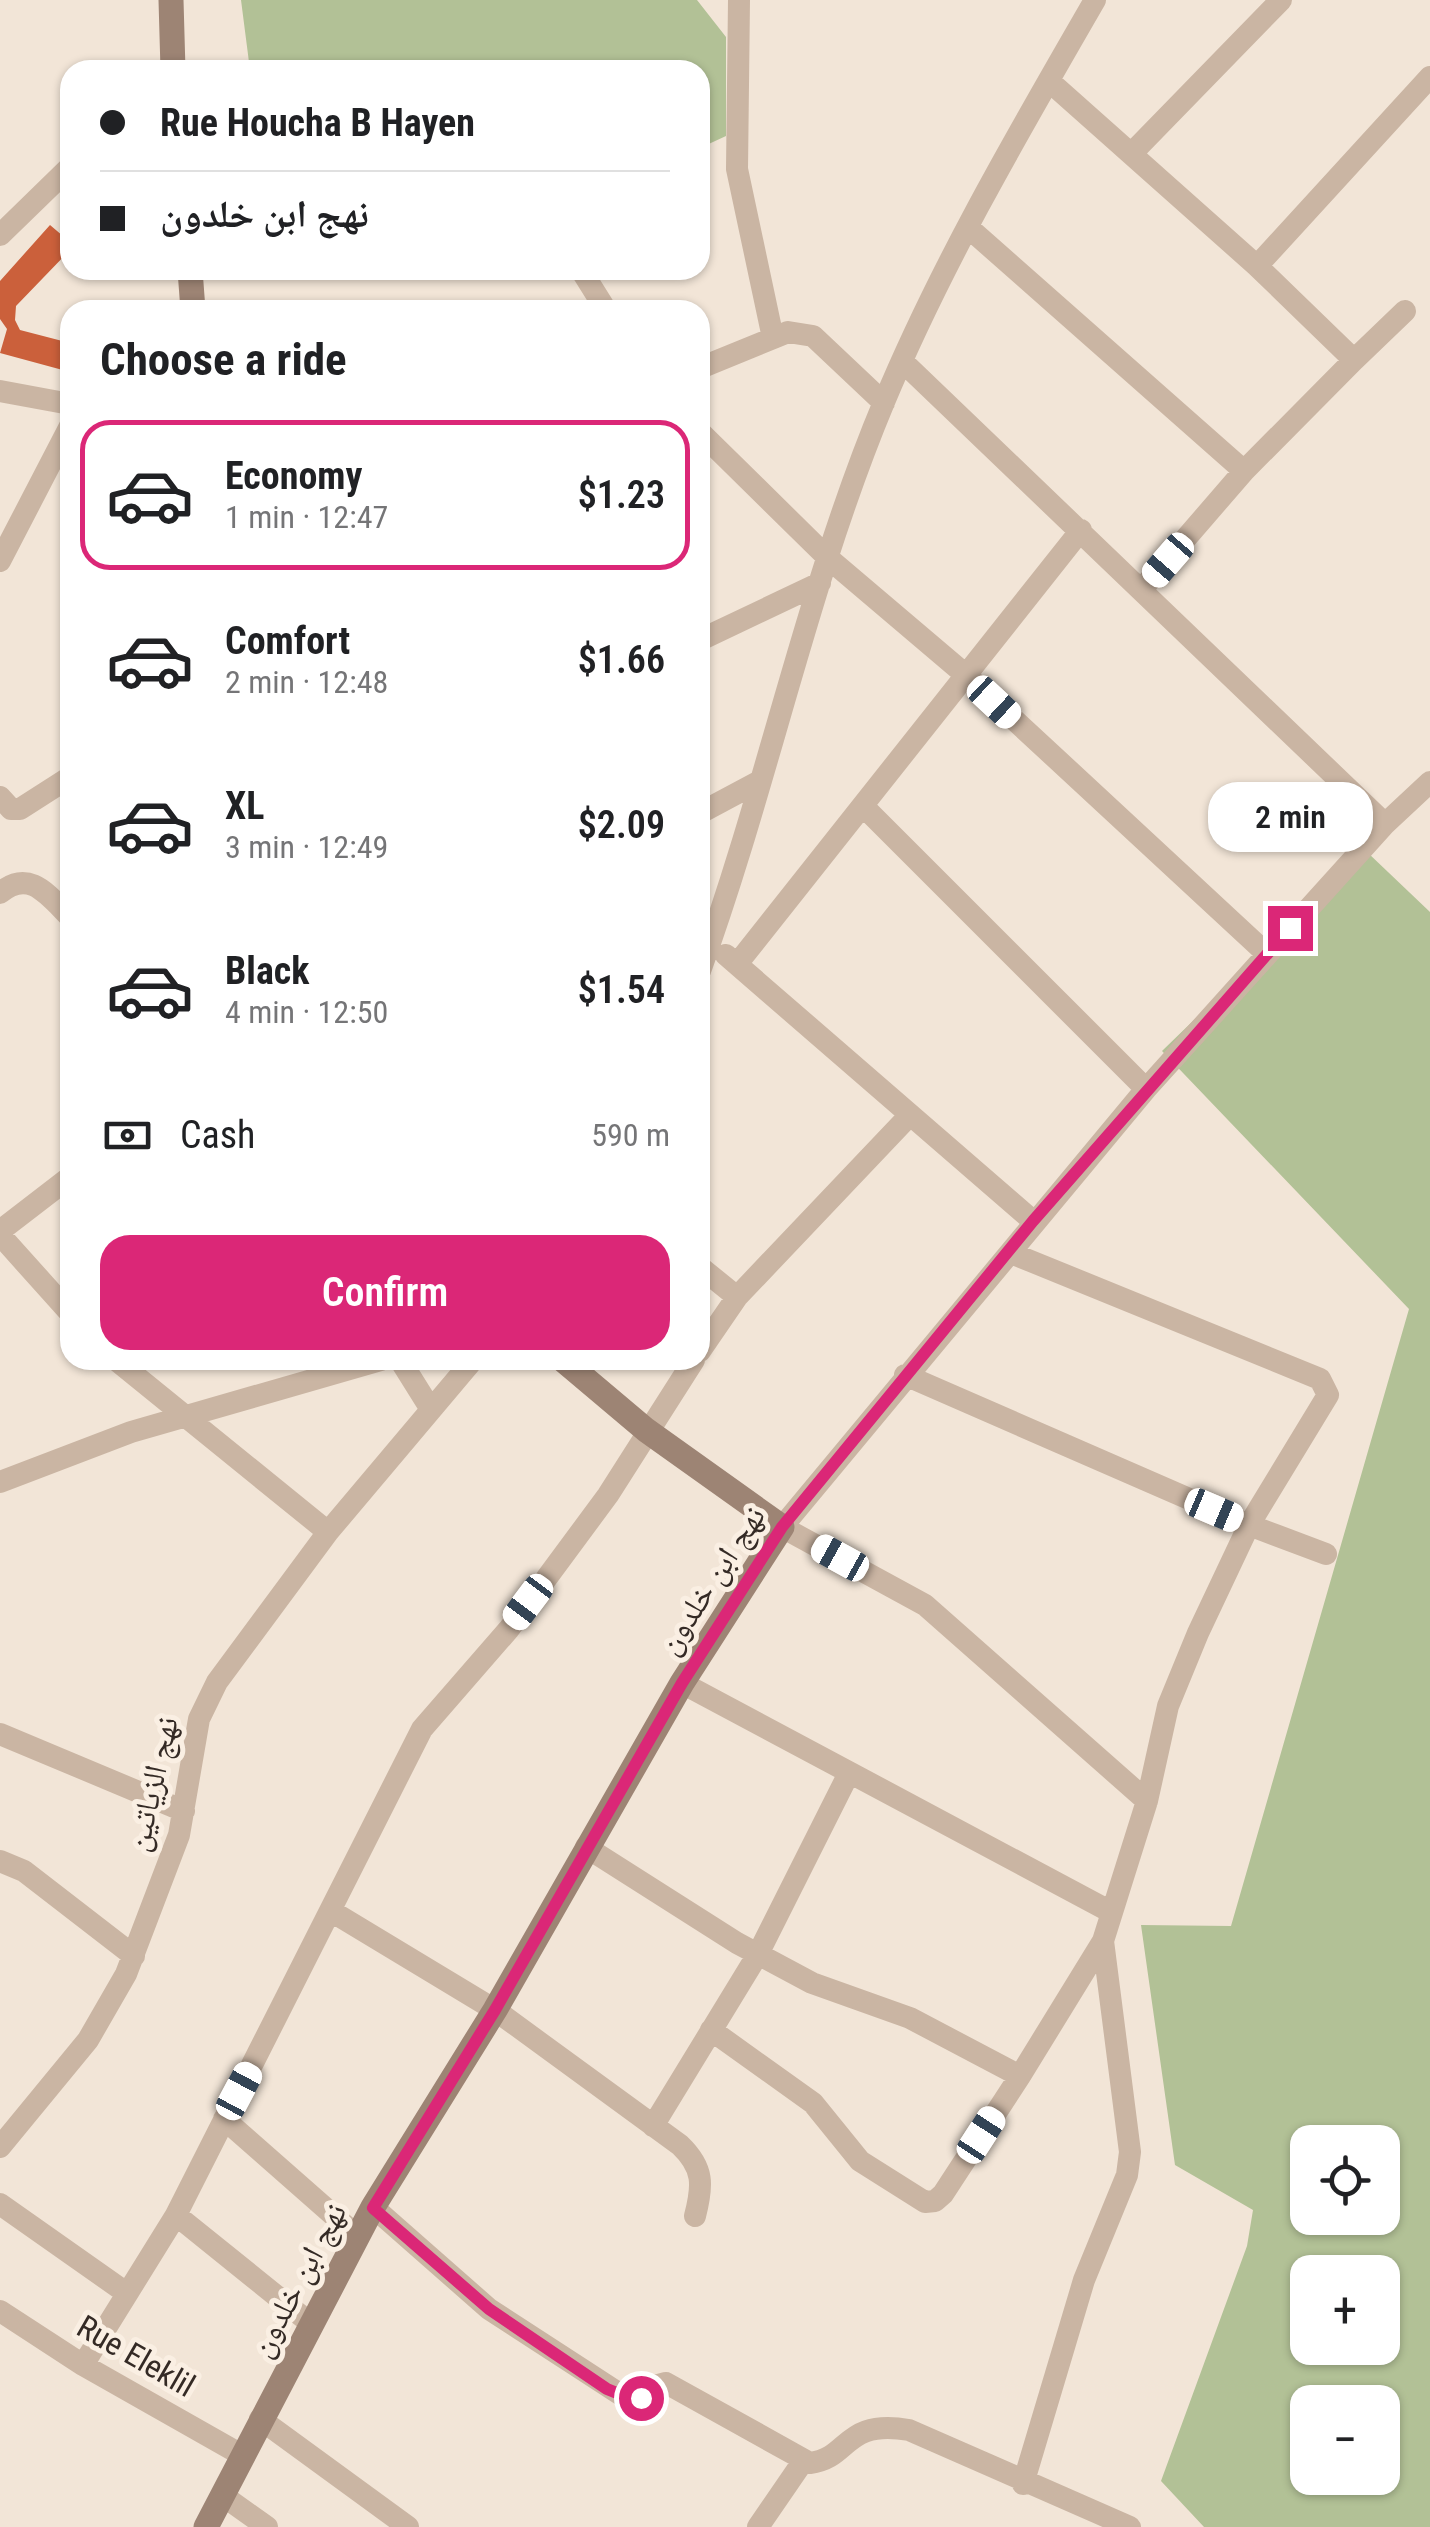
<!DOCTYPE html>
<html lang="en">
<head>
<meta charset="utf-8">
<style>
	body { margin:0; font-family:"Roboto Condensed","Noto Naskh Arabic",sans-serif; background:#f6f6f6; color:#202124; height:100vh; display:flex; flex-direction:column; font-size:38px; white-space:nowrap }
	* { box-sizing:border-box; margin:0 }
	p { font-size:32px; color:#757577 }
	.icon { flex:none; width:55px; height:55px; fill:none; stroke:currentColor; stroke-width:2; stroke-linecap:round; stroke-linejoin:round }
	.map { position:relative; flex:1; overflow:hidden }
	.panel { position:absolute; left:60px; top:300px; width:650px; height:1070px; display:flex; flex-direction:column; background:#fff; border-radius:30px; box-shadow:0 2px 8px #0004 }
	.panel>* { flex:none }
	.guide { position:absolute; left:60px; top:60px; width:650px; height:220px; border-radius:30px; box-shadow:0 2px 8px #0004; display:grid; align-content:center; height:220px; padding:0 40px; background:#fff }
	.fabs { position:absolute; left:1290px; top:2125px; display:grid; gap:20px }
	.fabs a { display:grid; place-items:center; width:110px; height:110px; border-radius:20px; background:#fff; box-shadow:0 2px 8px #0004; font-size:50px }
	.end { position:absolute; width:45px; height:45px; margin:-22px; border:12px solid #db2777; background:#fff; box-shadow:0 0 0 5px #fff }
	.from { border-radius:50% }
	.bubble { position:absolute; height:70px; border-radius:30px; background:#fff; box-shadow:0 2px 8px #0004; font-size:32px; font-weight:600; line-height:70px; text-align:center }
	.car { position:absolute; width:30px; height:60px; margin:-30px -15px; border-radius:12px; box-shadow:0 0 8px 2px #0007; background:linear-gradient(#fff 24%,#345 0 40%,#fff 0 76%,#345 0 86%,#fff 0) }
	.guide b { display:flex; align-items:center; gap:35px; height:95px; font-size:38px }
	.guide b+b { border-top:2px solid #e0e0e0 }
	.guide i { width:25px; height:25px; background:#202124 }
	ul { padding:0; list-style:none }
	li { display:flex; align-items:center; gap:30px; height:150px; margin:0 20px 15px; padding:0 20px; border:5px solid transparent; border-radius:30px }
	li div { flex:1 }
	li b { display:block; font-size:38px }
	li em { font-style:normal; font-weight:600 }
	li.current { border-color:#db2777 }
	li>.icon { width:90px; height:90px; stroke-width:1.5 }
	h2 { padding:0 40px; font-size:45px; line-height:120px }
	.pay { display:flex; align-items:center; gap:25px; height:110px; padding:0 40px; font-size:38px }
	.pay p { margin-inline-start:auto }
	.primary-button { display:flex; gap:20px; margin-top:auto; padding:20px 40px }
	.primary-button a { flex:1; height:115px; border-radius:30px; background:#db2777; color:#fff; font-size:40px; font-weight:600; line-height:115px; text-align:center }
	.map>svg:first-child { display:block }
</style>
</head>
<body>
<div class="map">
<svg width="1430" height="2527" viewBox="0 0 1430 2527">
	<rect width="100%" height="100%" fill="#f2e5d7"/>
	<path fill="#b2c196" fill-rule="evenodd" d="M 241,0 L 697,0 L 726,37 L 726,136 L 700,148 L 700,70 L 250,70 Z
		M 1367,852 L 1430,912 L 1430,2527 L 1204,2527 L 1161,2481 L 1247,2246 L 1253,2210 L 1175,2165 L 1141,1925 L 1231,1926 L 1409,1309 L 1162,1051 ZM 1308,2142 L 1382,2142 L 1382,2218 L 1308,2218 ZM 1308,2272 L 1382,2272 L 1382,2348 L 1308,2348 ZM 1308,2402 L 1382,2402 L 1382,2478 L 1308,2478 Z"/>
	<path fill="#cb603b" d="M 50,225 L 70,242 L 70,250 L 16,306 L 15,320 L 20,330 L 70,343 L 70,372 L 0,353 L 7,329 L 0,319 L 0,281 Z"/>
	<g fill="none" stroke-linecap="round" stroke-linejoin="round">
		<path stroke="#cab5a3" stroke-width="22" d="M 739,0 L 737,169 L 773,338
			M 1049,81 L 1257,266 L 1354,360 L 1244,471 L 1142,589
			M 1132,153 L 1281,0
			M 970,229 L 1244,471
			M 0,235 L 70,167
			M 1257,266 L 1430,77
			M 581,270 L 606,310
			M 1354,360 L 1405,311
			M 903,362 L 1385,824
			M 700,368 L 788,332 L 813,336 L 884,403
			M 0,391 L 70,404
			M 700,432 L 828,558 L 967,676 L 1267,954
			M 0,561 L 70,426
			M 700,640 L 820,583
			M 0,797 L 11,809 L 20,809 L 70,777
			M 865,808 L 1146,1089
			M 700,813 L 760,781
			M 0,893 C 29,868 48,895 70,917
			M 726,955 L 1033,1221
			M 737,964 L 1081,530
			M 700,971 C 768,784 807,586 884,402 C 942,263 1020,130 1095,0
			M 70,1177 L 5,1227 L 1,1236 L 70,1313
			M 1011,1253 L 1320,1379 L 1328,1395 L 1249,1525 L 1198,1633 L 1168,1706 L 1147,1801 L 1103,1941 L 1130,2152 L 1127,2175 L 1084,2280 L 1023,2484
			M 700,1267 L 737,1297
			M 700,1351 L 737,1297 L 909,1116
			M 116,1360 L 328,1532
			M 400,1360 L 430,1408
			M 905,1375 L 1249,1525 L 1326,1554
			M 0,1482 L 131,1432 L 381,1360
			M 682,1683 L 1111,1912
			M 0,1734 L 184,1811
			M 1147,1801 L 925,1605 L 782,1527 L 1146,1089 L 1385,824 L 1430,782
			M 586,1847 L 737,1943 L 812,1983 L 910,2018 L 1020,2076 L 1103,1941
			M 0,1861 L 24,1871 L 134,1956
			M 331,1911 L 495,2010 L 680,2145 C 704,2168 703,2185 695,2216
			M 711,2030 L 813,2103 L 860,2161 L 925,2202 L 935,2201 L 943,2194 L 1020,2076
			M 224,2119 L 357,2236
			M 653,2126 L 758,1954 L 849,1773
			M 0,2147 L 88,2040 L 126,1974 L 179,1835 L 199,1719 L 217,1682 L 328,1532 L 473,1360
			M 0,2204 L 125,2292
			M 373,2207 L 489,2309 L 626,2398 L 641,2398 L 651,2387 L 666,2383 L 810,2463 C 851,2458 842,2419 909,2430 L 1130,2527
			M 176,2215 L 310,2323
			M 0,2311 L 83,2365 L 240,2454
			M 83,2365 L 176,2215 L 422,1729 L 509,1629 L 608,1495 L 694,1360
			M 260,2419 L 408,2527
			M 222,2495 L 267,2527
			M 758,2527 L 804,2460"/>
		<path stroke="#9d8474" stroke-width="25" d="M 171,0 L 173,70
			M 190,270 L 193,310
			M 206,2527 L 373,2207 L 495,2010 L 682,1683 L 782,1527 L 646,1430 L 563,1360"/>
	</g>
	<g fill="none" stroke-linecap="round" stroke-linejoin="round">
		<path stroke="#db2777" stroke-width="12" d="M 641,2398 L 634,2400 L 607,2389 L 489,2309 L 373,2208 L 495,2010 L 682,1683 L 782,1527 L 1033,1221 L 1290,928"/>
	</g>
	<g text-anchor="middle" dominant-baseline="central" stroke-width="10" stroke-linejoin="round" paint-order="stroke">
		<g font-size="32" fill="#342a25" stroke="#faefe3">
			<text transform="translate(711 1580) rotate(-57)">نهج ابن خلدون</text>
			<text transform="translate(152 1784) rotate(-77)">نهج الزياتين</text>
			<text transform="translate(298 2280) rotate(-62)">نهج ابن خلدون</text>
			<text transform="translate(136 2356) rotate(30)">Rue Eleklil</text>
		</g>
	</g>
</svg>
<div class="fabs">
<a><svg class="icon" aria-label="locate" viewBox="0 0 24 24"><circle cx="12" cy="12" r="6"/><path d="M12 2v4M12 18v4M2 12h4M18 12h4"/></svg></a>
<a>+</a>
<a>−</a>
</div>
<i class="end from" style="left:641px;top:2398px"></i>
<i class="end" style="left:1290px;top:928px"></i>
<div class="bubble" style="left:1208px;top:782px;width:165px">2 min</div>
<i class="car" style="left:1168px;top:560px;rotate:221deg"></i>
<i class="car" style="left:994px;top:702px;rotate:133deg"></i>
<i class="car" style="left:1214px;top:1510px;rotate:113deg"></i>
<i class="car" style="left:840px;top:1558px;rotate:299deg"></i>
<i class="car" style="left:528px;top:1602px;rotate:217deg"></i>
<i class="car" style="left:239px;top:2091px;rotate:28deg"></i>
<i class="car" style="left:981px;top:2135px;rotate:33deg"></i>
<div class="guide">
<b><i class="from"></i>Rue Houcha B Hayen</b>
<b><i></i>نهج ابن خلدون</b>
</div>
<section class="panel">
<h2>Choose a ride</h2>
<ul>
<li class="current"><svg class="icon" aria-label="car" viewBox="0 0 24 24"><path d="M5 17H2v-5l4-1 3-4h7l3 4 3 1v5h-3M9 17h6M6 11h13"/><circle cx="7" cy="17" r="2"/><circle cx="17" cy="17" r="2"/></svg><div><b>Economy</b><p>1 min · 12:47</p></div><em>$1.23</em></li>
<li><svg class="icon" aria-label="car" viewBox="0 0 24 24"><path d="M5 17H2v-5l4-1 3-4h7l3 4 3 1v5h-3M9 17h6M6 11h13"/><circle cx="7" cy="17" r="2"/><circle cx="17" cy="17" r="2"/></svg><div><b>Comfort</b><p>2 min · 12:48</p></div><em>$1.66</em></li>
<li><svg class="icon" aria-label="car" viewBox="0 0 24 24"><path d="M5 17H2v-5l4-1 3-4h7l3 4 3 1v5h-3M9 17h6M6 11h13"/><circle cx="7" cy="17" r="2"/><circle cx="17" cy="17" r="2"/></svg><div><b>XL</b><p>3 min · 12:49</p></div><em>$2.09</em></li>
<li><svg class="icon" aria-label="car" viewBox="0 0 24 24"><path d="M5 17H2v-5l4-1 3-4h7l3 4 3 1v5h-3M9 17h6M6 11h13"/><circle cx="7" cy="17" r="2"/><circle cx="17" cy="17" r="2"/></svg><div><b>Black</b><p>4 min · 12:50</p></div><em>$1.54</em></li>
</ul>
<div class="pay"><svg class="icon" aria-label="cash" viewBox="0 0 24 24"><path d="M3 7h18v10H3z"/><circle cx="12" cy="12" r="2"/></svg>Cash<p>590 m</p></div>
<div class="primary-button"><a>Confirm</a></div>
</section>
</div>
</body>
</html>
